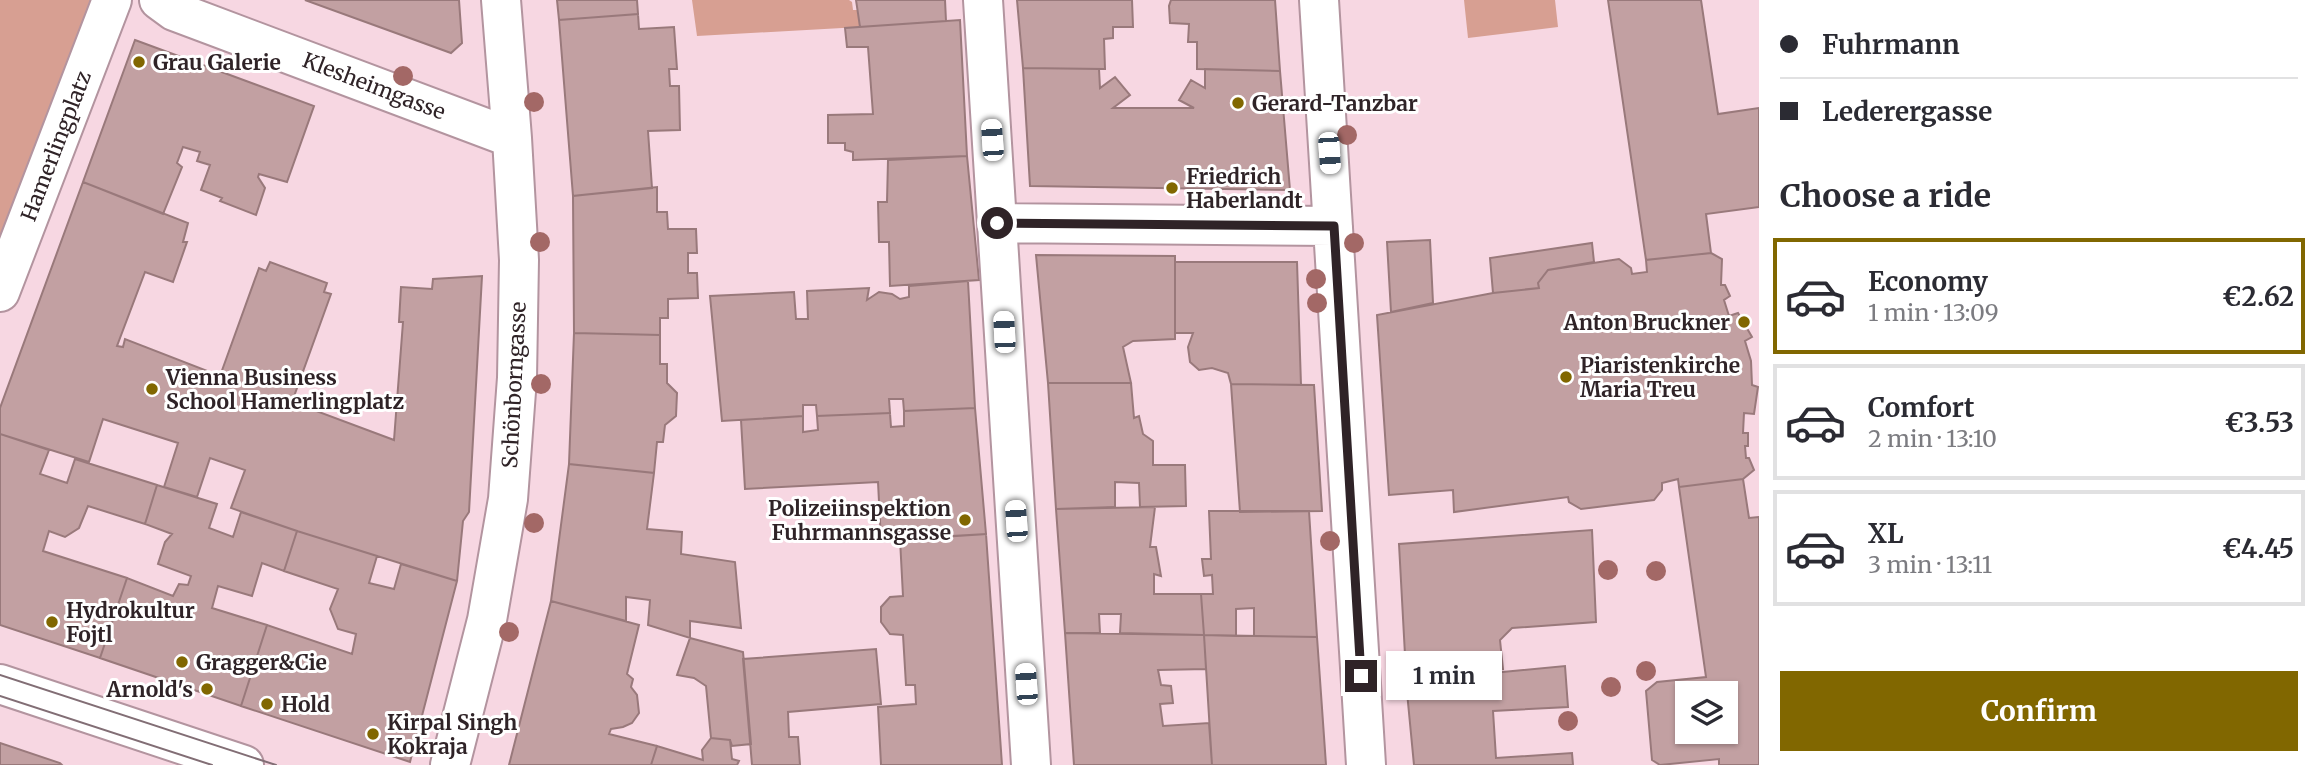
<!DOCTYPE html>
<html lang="en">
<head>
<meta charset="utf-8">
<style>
	body { margin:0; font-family:Merriweather,serif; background:#f2f2f3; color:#2b2b33; height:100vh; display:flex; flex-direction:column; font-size:26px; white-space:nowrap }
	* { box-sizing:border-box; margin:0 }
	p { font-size:23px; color:#7c7c81 }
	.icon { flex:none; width:38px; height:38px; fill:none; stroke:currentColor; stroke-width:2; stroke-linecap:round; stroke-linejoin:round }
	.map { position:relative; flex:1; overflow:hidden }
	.sheet { display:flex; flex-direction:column; background:#fff; width:560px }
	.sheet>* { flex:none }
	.hud { display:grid; align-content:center; height:154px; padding:0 21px; background:#fff }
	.fabs { position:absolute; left:1675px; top:681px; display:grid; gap:14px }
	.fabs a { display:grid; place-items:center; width:63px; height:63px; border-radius:0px; background:#fff; box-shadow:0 2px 5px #0004; font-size:35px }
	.end { position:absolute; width:32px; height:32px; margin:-16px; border:9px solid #2f2327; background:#fff; box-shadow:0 0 0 4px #fff }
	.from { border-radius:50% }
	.bubble { position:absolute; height:49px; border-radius:0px; background:#fff; box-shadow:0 2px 5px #0004; font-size:23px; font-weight:700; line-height:49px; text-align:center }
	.car { position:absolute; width:21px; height:42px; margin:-21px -10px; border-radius:9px; box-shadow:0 0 5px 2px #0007; background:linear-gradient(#fff 24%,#345 0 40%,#fff 0 76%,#345 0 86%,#fff 0) }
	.hud b { display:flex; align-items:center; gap:24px; height:66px; font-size:26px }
	.hud b+b { border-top:2px solid #e1e1e2 }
	.hud i { width:18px; height:18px; background:#2b2b33 }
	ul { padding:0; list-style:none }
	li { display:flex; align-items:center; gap:21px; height:116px; margin:0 14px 10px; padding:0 7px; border:4px solid #e1e1e2; border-radius:0px }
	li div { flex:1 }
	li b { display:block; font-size:26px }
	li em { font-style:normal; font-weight:700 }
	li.selected { border-color:#816700 }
	li>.icon { width:63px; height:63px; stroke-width:1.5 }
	h2 { padding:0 21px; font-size:32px; line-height:84px }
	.primary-button { display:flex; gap:14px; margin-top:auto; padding:14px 21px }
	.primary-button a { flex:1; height:80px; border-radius:0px; background:#816700; color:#fff; font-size:28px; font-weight:700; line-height:80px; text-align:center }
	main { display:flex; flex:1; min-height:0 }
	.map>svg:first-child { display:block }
</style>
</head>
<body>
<main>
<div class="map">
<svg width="1759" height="765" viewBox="0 0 1759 765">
	<rect width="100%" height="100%" fill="#f7d7e2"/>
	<path fill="#d79f92" d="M 0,0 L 94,0 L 0,259 Z
		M 692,0 L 849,0 L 852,2 L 853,10 L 857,10 L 860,27 L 697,36 Z
		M 1464,0 L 1555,0 L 1558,27 L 1468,38 Z"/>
	<path fill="#c2a0a2" stroke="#99797b" stroke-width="2" fill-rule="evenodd" d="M 305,0 L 459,0 L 462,43 L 451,53 Z
		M 557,0 L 637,0 L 638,14 L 559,20 Z
		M 856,0 L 945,0 L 946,21 L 860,27 Z
		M 1017,0 L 1132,0 L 1133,27 L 1113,27 L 1113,38 L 1104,39 L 1105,69 L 1023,68 Z
		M 1171,0 L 1275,0 L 1280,71 L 1197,69 L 1197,42 L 1188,42 L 1189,24 L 1170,23 L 1169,6 Z
		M 1608,0 L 1701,0 L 1718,114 L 1759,108 L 1759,207 L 1706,214 L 1711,253 L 1646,260 Z
		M 638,14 L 639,29 L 674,27 L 677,69 L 669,69 L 670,86 L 679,86 L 680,130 L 648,131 L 652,188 L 573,196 L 559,20 Z
		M 960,20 L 967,156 L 853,160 L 853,152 L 845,150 L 845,143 L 828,143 L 828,115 L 873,114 L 868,47 L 847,47 L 845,28 Z
		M 135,40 L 314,106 L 287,182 L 259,174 L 258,177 L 265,188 L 256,215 L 220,201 L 222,198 L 201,190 L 210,165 L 197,161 L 200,152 L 183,147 L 177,163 L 182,167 L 163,214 L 83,182 Z
		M 1023,68 L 1099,69 L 1100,88 L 1115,77 L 1130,95 L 1113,108 L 1194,108 L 1179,100 L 1191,80 L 1205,88 L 1205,69 L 1280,71 L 1290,190 L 1030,186 Z
		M 967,156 L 979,280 L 890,286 L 889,242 L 879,242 L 878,202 L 887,202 L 888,160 Z
		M 83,182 L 188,223 L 183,242 L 187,242 L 173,282 L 145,272 L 117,346 L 123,347 L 125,339 L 220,376 L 259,268 L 266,271 L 270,262 L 327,283 L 324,292 L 331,294 L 292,402 L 394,440 L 403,322 L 399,322 L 401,287 L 432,289 L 433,279 L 482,276 L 469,512 L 463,521 L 457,581 L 297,531 L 231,508 L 245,470 L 210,458 L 197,497 L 164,487 L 178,443 L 103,419 L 89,462 L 0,434 L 0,408 Z
		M 657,187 L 657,212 L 667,212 L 668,229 L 696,229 L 697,253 L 688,253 L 688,273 L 697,273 L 698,298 L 668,299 L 668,318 L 660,318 L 660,335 L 574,333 L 573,196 Z
		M 1430,240 L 1433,303 L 1391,312 L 1387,242 Z
		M 1592,243 L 1594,262 L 1548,270 L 1538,283 L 1539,288 L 1493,293 L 1490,258 Z
		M 1711,253 L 1722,259 L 1721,285 L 1725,285 L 1730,296 L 1724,300 L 1729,316 L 1738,313 L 1752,337 L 1745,341 L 1751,361 L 1752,385 L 1758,387 L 1754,414 L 1744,413 L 1743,433 L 1748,433 L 1748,446 L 1745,446 L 1746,458 L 1749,458 L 1754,470 L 1743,479 L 1679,487 L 1678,479 L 1662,483 L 1662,490 L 1654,500 L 1581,509 L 1569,502 L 1568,497 L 1454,512 L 1453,490 L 1389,495 L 1377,315 L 1493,293 L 1539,288 L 1538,283 L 1548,270 L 1619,259 L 1631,268 L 1632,274 L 1647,272 L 1646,260 Z
		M 1036,255 L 1175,256 L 1175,339 L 1133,341 L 1123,347 L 1131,383 L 1048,383 Z
		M 1175,262 L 1297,262 L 1301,385 L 1231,384 L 1228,373 L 1212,368 L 1199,370 L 1190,362 L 1188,347 L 1193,333 L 1175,333 Z
		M 968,281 L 975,408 L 904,411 L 903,399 L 889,399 L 890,413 L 817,416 L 816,405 L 803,405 L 803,416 L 722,421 L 710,296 L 794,292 L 796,319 L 808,319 L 807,291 L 869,288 L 867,300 L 879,292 L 892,294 L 900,299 L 909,297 L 909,286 Z
		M 574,333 L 660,335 L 660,364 L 667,364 L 667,383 L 677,393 L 676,416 L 665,425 L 663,442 L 657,442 L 654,473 L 569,464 Z
		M 1048,383 L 1131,383 L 1134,418 L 1139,416 L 1143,434 L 1153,441 L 1153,465 L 1185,465 L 1186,506 L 1140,507 L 1139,483 L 1115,482 L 1115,507 L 1056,509 Z
		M 1231,384 L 1314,385 L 1322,511 L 1240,512 Z
		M 975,408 L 986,534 L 881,541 L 878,482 L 745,489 L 741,420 L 803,416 L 803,432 L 818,430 L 817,416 L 890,413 L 891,427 L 904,426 L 904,411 Z
		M 0,434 L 49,450 L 40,474 L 67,483 L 75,459 L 157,485 L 145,524 L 88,506 L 79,528 L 65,537 L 49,531 L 43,551 L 127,578 L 100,658 L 0,625 Z
		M 569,464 L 654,473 L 647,529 L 682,532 L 681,554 L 735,562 L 741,628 L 690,621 L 690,638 L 648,625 L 650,600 L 626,597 L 626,621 L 551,601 Z
		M 1743,479 L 1749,518 L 1759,517 L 1759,765 L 1719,765 L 1719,759 L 1660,765 L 1652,760 L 1646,691 L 1657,682 L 1706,677 L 1679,487 ZM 1687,693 L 1726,693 L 1726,732 L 1687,732 Z
		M 157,485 L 217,504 L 209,528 L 233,537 L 241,512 L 297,531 L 284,571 L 262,563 L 252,596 L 218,586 L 212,608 L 267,625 L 241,706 L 100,658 L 127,578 L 173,596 L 179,584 L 188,585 L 191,576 L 158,564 L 165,542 L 172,534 L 145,524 Z
		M 1155,507 L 1150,547 L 1156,547 L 1161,576 L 1154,574 L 1154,594 L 1201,594 L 1204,635 L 1120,633 L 1121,614 L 1099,614 L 1100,633 L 1065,633 L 1056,509 Z
		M 1209,511 L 1309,511 L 1317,637 L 1254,636 L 1254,608 L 1236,609 L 1236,636 L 1204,635 L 1201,594 L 1213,594 L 1212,575 L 1204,576 L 1202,559 L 1211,559 Z
		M 1592,530 L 1596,622 L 1512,628 L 1500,640 L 1503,669 L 1467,673 L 1469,689 L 1407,692 L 1399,544 Z
		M 297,531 L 377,556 L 369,583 L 394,589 L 401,564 L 457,581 L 410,762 L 241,706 L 267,625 L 352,654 L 356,634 L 338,629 L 330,609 L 338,589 L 284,571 Z
		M 986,534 L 1002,765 L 881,765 L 878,707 L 916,704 L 915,685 L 906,685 L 903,635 L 890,634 L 881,622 L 881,607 L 890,597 L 903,596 L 900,539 Z
		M 551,601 L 639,625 L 627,674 L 633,679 L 631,687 L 637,695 L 639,713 L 632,723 L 623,727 L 611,729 L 609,734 L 657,746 L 651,765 L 509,765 Z
		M 1065,633 L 1204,635 L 1206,669 L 1158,670 L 1161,685 L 1171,686 L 1173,703 L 1160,704 L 1163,726 L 1209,723 L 1212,765 L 1074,765 Z
		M 1204,635 L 1317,637 L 1326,765 L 1212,765 Z
		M 690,638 L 743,652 L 751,744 L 732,746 L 730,740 L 711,738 L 706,686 L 694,678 L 677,675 Z
		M 876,649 L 881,704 L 788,712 L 789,737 L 798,737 L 800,765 L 752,765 L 743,659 Z
		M 1565,666 L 1568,707 L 1493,711 L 1496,758 L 1572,753 L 1573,765 L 1414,765 L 1407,692 L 1480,689 L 1482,674 Z
		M 711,738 L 730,740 L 732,759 L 739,761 L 737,765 L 651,765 L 657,746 L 703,760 L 702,750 Z
		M 0,743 L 60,763 L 62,765 L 0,765 Z"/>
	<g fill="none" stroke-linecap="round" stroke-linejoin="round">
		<defs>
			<path id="minor" d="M 159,0 L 174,11 L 512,138
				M 983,0 L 1031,765
				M 1319,0 L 1366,765
				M 997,223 L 1333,226
				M 0,292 L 112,0
				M 0,684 L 244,765
				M 450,765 L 487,620 L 508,499 L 517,378 L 519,260 L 512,138 L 501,0"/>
		</defs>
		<use href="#minor" stroke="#b3949f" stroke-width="42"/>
		<use href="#minor" stroke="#fff" stroke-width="38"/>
		<path stroke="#826e75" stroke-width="2" d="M 0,675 L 276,765
			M 0,696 L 212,765"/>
	</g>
	<g fill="#a36866">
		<circle cx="403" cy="76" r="10"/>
		<circle cx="534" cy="102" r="10"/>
		<circle cx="1347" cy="135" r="10"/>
		<circle cx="540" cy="242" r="10"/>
		<circle cx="1354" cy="243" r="10"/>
		<circle cx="1316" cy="279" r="10"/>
		<circle cx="1317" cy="303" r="10"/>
		<circle cx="541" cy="384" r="10"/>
		<circle cx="534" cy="523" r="10"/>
		<circle cx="1330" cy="541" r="10"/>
		<circle cx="1608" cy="570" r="10"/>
		<circle cx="1656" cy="571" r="10"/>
		<circle cx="509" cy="632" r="10"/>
		<circle cx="1646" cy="671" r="10"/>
		<circle cx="1611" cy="687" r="10"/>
		<circle cx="1568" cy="721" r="10"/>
	</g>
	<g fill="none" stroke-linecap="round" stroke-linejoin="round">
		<path stroke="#2f2327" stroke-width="9" d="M 997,223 L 1334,226 L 1361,676"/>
	</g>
	<g fill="#816700" stroke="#fff" stroke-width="2.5">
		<circle cx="139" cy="62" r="7"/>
		<circle cx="1238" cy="103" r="7"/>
		<circle cx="1172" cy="188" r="7"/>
		<circle cx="1744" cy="322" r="7"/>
		<circle cx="1566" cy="377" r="7"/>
		<circle cx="152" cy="389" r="7"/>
		<circle cx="965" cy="520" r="7"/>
		<circle cx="52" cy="622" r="7"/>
		<circle cx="182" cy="662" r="7"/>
		<circle cx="207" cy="689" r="7"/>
		<circle cx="267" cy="704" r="7"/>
		<circle cx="373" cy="734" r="7"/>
	</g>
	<g text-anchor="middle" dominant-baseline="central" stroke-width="6" stroke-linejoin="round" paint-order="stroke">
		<g font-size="21" font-weight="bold" fill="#2f2327" stroke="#fff" text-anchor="start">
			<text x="153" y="62">Grau Galerie</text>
			<text x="1252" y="103">Gerard-Tanzbar</text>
			<text x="1186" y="176">Friedrich<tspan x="1186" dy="24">Haberlandt</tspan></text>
			<text x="1730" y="322" text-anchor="end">Anton Bruckner</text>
			<text x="1580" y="365">Piaristenkirche<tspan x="1580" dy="24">Maria Treu</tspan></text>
			<text x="166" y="377">Vienna Business<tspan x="166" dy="24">School Hamerlingplatz</tspan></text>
			<text x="951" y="508" text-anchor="end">Polizeiinspektion<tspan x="951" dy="24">Fuhrmannsgasse</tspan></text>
			<text x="66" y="610">Hydrokultur<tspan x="66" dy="24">Fojtl</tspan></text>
			<text x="196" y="662">Gragger&amp;Cie</text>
			<text x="193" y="689" text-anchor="end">Arnold's</text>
			<text x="281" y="704">Hold</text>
			<text x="387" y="722">Kirpal Singh<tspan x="387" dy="24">Kokraja</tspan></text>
		</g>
		<g font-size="21" fill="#2f2327" stroke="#fff">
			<text transform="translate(374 86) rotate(21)">Klesheimgasse</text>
			<text transform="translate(56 146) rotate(-69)">Hamerlingplatz</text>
			<text transform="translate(514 385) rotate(-87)">Schönborngasse</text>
		</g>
	</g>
</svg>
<div class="fabs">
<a><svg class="icon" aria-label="layers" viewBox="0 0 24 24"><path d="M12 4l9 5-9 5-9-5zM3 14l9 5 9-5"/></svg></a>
</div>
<i class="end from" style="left:997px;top:223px"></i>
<i class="end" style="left:1361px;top:676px"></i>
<div class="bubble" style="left:1386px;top:651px;width:116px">1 min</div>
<i class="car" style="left:992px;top:140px;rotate:356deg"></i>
<i class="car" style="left:1329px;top:153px;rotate:176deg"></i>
<i class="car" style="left:1004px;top:332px;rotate:357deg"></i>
<i class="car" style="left:1016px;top:521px;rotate:356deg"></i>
<i class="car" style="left:1026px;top:684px;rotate:356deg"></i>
</div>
<section class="sheet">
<div class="hud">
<b><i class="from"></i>Fuhrmann</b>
<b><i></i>Lederergasse</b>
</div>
<h2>Choose a ride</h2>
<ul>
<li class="selected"><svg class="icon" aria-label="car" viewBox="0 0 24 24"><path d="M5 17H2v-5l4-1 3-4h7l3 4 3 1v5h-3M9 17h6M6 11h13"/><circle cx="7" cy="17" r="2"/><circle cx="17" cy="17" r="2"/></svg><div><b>Economy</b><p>1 min · 13:09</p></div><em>€2.62</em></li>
<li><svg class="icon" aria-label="car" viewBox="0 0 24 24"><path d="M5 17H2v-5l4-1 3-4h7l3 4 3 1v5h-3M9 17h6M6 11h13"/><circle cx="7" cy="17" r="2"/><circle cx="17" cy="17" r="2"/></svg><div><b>Comfort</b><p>2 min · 13:10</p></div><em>€3.53</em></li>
<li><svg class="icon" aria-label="car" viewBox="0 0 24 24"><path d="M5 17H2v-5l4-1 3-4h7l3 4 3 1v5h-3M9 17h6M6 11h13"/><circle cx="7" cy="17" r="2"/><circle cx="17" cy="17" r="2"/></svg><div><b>XL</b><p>3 min · 13:11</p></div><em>€4.45</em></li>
</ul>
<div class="primary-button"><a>Confirm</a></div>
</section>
</main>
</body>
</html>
